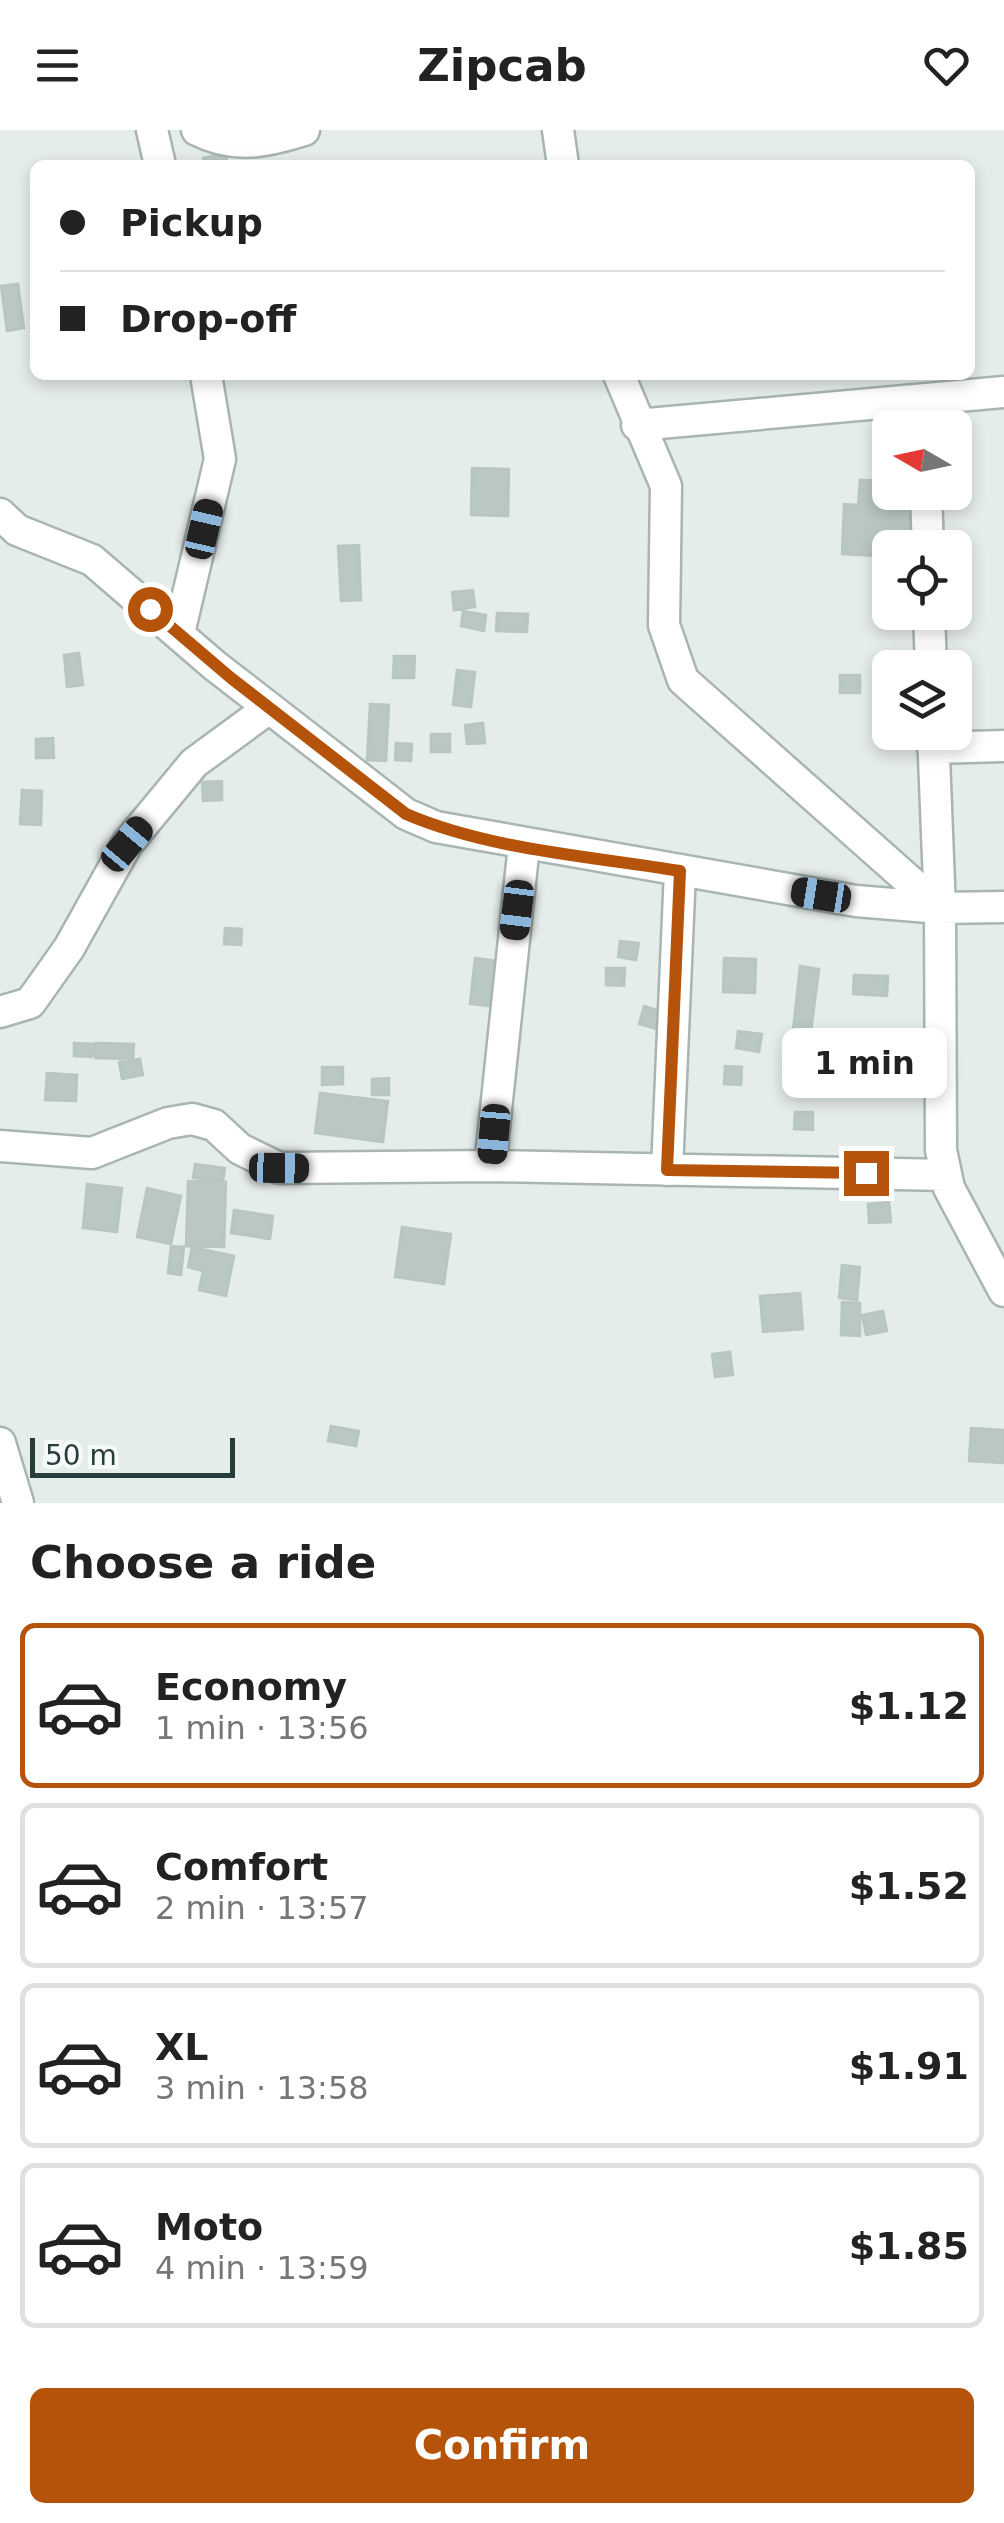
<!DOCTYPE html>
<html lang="en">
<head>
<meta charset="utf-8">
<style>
	body { margin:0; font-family:"DejaVu Sans",sans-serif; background:#f2f2f2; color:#222; height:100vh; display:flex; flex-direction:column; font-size:38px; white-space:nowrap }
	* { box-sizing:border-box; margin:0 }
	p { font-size:32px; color:#767676 }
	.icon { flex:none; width:55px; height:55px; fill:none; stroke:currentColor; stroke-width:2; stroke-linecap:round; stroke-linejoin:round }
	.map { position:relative; height:1373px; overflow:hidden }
	.sheet { display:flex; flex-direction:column; background:#fff; flex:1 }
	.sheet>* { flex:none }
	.hud { position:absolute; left:30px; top:30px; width:945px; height:220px; border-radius:15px; box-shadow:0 5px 15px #0003; display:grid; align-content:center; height:220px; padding:0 30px; background:#fff }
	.needle { width:65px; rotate:279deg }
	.tools { position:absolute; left:872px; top:280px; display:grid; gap:20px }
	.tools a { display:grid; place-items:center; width:100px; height:100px; border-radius:15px; background:#fff; box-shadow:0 5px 15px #0003; font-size:50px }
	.scale { position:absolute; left:30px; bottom:25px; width:205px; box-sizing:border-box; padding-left:10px; border:5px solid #263d3b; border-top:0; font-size:28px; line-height:35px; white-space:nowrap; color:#263d3b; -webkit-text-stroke:8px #f5faf8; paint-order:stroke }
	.end { position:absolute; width:45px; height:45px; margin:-22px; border:12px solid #b45309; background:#fff; box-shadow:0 0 0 5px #fff }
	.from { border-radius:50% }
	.bubble { position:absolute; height:70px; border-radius:15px; background:#fff; box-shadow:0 5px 15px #0003; font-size:32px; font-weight:700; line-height:70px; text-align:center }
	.car { position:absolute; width:30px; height:60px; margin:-30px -15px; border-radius:12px; box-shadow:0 0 8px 2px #0007; background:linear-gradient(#222 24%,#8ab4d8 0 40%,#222 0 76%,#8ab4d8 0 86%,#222 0) }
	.hud b { display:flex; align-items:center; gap:35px; height:95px; font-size:38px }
	.hud b+b { border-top:2px solid #e0e0e0 }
	.hud i { width:25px; height:25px; background:#222 }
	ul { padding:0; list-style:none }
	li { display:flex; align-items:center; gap:30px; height:165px; margin:0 20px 15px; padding:0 10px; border:5px solid #e0e0e0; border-radius:15px }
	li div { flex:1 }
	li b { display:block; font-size:38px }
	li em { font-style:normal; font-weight:700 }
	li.current { border-color:#b45309 }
	li>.icon { width:90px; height:90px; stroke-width:1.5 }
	h2 { padding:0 30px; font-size:45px; line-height:120px }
	.action { display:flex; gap:20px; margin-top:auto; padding:20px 30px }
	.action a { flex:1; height:115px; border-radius:15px; background:#b45309; color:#fff; font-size:40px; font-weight:700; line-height:115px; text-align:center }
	header { display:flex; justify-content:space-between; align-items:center; height:130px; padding:0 30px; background:#fff; font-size:45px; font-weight:700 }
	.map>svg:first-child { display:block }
</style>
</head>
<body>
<header><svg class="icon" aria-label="menu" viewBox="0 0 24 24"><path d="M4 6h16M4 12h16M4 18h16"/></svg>Zipcab<svg class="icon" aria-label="heart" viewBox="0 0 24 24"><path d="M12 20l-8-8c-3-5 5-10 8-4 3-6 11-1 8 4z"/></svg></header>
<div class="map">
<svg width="1004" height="1373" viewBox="0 0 1004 1373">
	<rect width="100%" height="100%" fill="#e5edeb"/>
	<path fill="#bac8c4" stroke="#b8c6c2" stroke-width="2.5" d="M 226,23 L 228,35 L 204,35 L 203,28 Z
		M 18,154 L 24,198 L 7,201 L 1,156 Z
		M 472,338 L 509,339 L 508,386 L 471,385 Z
		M 860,350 L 890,351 L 890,362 L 915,362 L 912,414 L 879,412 L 878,426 L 842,424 L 844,374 L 858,375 Z
		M 359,415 L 361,470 L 341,471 L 338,416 Z
		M 473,460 L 475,477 L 454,480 L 452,462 Z
		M 463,481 L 486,485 L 484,501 L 461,496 Z
		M 497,483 L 528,484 L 527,502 L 496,501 Z
		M 79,523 L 83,555 L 67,557 L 64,525 Z
		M 394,526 L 415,526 L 414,548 L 393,548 Z
		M 457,540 L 475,542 L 471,577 L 453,575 Z
		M 840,545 L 860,545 L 860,563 L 840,563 Z
		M 370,574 L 389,575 L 386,631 L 367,630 Z
		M 483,593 L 485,613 L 467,614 L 465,595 Z
		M 431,604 L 450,604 L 450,622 L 431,622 Z
		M 53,608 L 54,628 L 36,628 L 36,609 Z
		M 396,613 L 412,614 L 411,631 L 395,630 Z
		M 222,651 L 222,670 L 203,671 L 202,652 Z
		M 22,660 L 42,661 L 41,695 L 20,694 Z
		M 225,798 L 242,799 L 241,815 L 224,814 Z
		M 620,811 L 639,813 L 636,830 L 618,827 Z
		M 475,828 L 522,834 L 516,879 L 470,874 Z
		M 724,828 L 756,829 L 755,863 L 723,862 Z
		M 800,836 L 819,839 L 811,902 L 793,900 Z
		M 606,838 L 625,838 L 624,856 L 606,855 Z
		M 854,845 L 888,846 L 887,866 L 853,864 Z
		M 644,876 L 660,881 L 656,899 L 639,894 Z
		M 738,901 L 762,904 L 759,922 L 736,918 Z
		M 914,905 L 932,905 L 932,922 L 914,922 Z
		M 74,913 L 93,914 L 92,927 L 74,926 Z
		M 95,913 L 134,914 L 133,929 L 95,928 Z
		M 140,929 L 143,945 L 122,949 L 119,932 Z
		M 725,936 L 742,937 L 741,955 L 724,954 Z
		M 322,937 L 343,937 L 343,954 L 322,955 Z
		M 47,943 L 77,945 L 76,971 L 45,970 Z
		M 389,948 L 389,965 L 372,965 L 372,949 Z
		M 320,963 L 388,971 L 383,1012 L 315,1003 Z
		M 795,982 L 813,982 L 813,1000 L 794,999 Z
		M 195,1034 L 225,1038 L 223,1051 L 193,1048 Z
		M 188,1051 L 226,1052 L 224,1117 L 186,1116 Z
		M 87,1054 L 122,1058 L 117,1102 L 83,1098 Z
		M 147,1058 L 181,1066 L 171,1114 L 137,1107 Z
		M 889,1072 L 891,1092 L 869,1093 L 868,1074 Z
		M 234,1080 L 273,1086 L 270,1109 L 231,1103 Z
		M 402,1097 L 451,1104 L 444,1154 L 395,1147 Z
		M 171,1116 L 184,1117 L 181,1145 L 168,1143 Z
		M 192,1117 L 234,1126 L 226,1166 L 199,1160 L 203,1141 L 188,1137 Z
		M 842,1135 L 860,1137 L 857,1170 L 839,1168 Z
		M 800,1163 L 803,1199 L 763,1202 L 760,1166 Z
		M 842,1172 L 860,1173 L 860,1206 L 841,1205 Z
		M 883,1181 L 887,1201 L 866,1205 L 862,1185 Z
		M 730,1222 L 733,1245 L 715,1247 L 712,1224 Z
		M 331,1296 L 359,1301 L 356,1316 L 328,1311 Z
		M 971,1298 L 1004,1300 L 1004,1333 L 969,1331 Z"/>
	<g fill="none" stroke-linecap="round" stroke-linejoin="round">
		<defs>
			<path id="minor" d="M 152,0 L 160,35
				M 197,0 C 234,19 266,12 304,0
				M 558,0 L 563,35
				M 619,245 L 666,356 L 664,495 L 683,550 L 940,778 L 941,1020 L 949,1058 L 1004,1161
				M 637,295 L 1004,262
				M 926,362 L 928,418
				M 0,384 L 17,400 L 92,430 L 214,535 L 406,684 L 436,697 L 856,771 L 940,778 L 1004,777
				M 929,482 L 931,538
				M 179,503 L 220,329 L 206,245
				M 933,602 L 940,778
				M 933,618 L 1004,616
				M 0,882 L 30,873 L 69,818 L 127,714 L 194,633 L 269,578
				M 0,1016 L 92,1023 L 168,993 L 192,989 L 214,995 L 240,1019 L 279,1038 L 490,1036 L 946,1045
				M 490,1036 L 524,715
				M 667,1040 L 680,741
				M 0,1313 L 18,1373"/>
		</defs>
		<use href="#minor" stroke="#a8b5b3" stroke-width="35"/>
		<use href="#minor" stroke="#fff" stroke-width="30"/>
	</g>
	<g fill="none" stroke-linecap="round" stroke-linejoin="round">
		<path stroke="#b45309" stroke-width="12" d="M 150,479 L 231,548 L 406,684 C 490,720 590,726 680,741 L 667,1040 L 866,1043"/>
	</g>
</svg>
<div class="tools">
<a><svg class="needle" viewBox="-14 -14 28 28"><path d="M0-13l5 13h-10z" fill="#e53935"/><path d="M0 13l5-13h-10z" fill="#767676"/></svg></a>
<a><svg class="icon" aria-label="locate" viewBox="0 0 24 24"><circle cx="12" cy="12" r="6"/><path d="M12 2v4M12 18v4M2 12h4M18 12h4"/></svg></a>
<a><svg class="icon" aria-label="layers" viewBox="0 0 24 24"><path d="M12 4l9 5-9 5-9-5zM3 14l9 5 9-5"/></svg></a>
</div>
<div class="scale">50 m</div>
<i class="end from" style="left:150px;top:479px"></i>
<i class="end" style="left:866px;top:1043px"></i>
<div class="bubble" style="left:782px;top:898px;width:165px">1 min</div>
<i class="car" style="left:204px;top:399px;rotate:13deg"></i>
<i class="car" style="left:127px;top:714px;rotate:40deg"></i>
<i class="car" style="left:821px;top:765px;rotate:279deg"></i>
<i class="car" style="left:517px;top:780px;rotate:187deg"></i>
<i class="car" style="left:494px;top:1004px;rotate:185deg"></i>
<i class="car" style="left:279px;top:1038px;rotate:91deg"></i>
<div class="hud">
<b><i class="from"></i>Pickup</b>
<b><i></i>Drop-off</b>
</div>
</div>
<section class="sheet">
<h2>Choose a ride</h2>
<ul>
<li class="current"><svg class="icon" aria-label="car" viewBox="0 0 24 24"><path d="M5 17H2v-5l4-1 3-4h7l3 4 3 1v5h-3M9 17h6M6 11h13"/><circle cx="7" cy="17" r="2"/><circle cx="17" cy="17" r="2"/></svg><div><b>Economy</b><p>1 min · 13:56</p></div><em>$1.12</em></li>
<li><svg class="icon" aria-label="car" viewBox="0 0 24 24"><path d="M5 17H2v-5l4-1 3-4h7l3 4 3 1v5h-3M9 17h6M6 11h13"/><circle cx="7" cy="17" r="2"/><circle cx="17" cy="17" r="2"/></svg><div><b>Comfort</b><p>2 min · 13:57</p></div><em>$1.52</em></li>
<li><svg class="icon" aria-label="car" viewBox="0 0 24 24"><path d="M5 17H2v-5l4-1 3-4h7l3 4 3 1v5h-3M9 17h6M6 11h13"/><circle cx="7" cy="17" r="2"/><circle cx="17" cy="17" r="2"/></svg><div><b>XL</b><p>3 min · 13:58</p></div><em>$1.91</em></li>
<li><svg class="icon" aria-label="car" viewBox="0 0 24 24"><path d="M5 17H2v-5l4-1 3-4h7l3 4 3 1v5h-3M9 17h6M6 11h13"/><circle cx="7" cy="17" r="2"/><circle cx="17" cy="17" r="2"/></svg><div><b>Moto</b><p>4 min · 13:59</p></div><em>$1.85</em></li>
</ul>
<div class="action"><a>Confirm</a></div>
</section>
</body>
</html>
